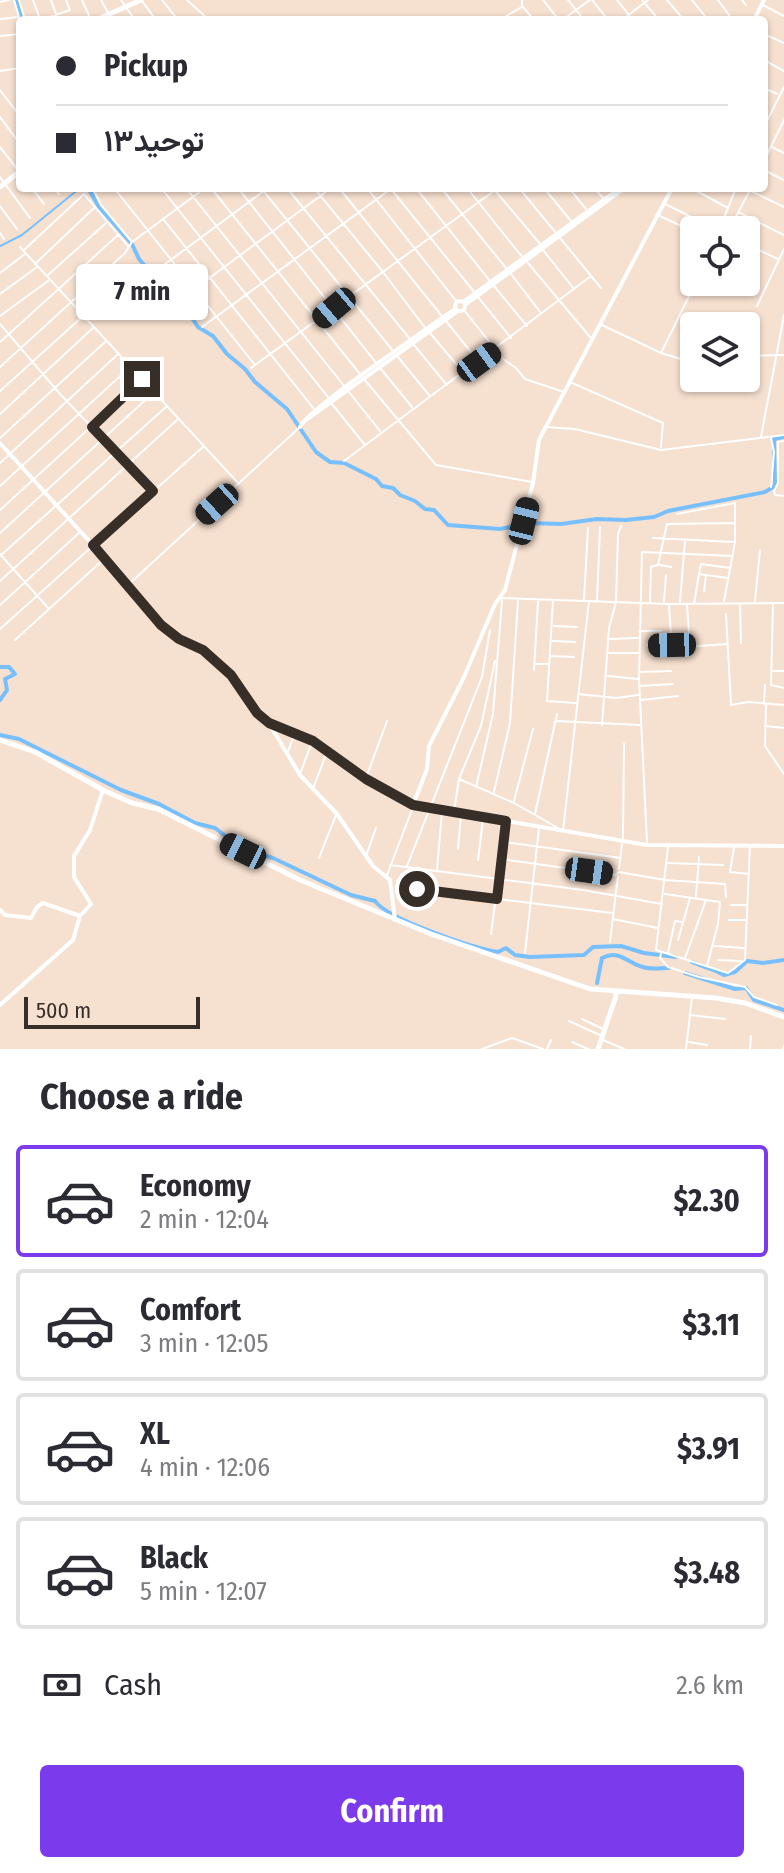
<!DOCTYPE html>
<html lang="en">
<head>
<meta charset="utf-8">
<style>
	body { margin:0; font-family:"Fira Sans Condensed",Vazirmatn,sans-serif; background:#f7f7f7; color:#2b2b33; height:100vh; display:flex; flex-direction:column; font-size:30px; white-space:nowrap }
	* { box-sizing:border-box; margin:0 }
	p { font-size:26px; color:#7c7c81 }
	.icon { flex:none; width:44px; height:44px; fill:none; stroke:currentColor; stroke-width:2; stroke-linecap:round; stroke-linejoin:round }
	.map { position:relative; height:1049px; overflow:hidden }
	.side { display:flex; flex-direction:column; background:#fff; flex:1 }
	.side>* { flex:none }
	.banner { position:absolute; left:16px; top:16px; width:752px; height:176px; border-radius:8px; box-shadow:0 2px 6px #0004; display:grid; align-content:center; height:176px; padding:0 40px; background:#fff }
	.buttons { position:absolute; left:680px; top:216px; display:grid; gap:16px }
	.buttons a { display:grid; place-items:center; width:80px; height:80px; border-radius:8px; background:#fff; box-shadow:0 2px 6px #0004; font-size:40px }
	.scale { position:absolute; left:24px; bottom:20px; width:176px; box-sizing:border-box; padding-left:8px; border:4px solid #372e28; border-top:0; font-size:22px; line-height:28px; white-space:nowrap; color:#372e28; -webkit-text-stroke:6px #f6e0d0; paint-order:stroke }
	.end { position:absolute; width:36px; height:36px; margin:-18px; border:10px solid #372e28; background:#fff; box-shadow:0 0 0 4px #fff }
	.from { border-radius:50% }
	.bubble { position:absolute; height:56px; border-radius:8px; background:#fff; box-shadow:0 2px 6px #0004; font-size:26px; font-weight:700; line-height:56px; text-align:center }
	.car { position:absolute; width:24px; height:48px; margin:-24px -12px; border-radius:10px; box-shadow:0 0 6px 2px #0007; background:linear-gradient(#222 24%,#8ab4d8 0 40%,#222 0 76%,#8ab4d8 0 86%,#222 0) }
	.banner b { display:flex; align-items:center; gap:28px; height:76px; font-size:30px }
	.banner b+b { border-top:2px solid #e1e1e2 }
	.banner i { width:20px; height:20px; background:#2b2b33 }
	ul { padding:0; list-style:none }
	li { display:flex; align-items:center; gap:24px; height:112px; margin:0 16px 12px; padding:0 24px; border:4px solid #e1e1e2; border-radius:8px }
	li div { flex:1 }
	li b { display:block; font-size:30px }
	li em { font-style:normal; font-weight:700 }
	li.selected { border-color:#7c3aed }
	li>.icon { width:72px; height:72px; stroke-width:1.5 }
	h2 { padding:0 40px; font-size:36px; line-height:96px }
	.pay { display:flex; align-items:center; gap:20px; height:88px; padding:0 40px; font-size:30px }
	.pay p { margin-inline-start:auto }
	.action { display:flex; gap:16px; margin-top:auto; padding:16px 40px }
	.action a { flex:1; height:92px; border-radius:8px; background:#7c3aed; color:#fff; font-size:32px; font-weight:700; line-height:92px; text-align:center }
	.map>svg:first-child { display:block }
</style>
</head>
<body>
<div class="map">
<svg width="784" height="1049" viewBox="0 0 784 1049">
	<rect width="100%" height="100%" fill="#f6e0d0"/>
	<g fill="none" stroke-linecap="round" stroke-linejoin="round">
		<path stroke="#78c0fd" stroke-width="2" d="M 0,246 L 22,235 L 80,188"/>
		<path stroke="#78c0fd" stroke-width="4" d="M 17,0 L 22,20
			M 88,188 L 99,207 L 132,244 L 139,259 L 157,280 L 170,290 L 177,305 L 190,315 L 198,327 L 213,336 L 227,354 L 245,369 L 255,382 L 287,409 L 316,452 L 330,462 L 344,463 L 376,479 L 382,486 L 393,488 L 400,495 L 415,501 L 425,509 L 434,510 L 448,525 L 500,529 L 529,523 L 561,524 L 597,519 L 626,520 L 654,517 L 668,511 L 765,492 L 775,486 L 774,439 L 784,437
			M 0,667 L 9,667 L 15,674 L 5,679 L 7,690 L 0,700
			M 0,735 L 19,739 L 121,790 L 159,804 L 195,823 L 215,828 L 241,848 L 273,858 L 351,895 L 375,901 C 387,919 474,948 498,952 L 506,948 L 515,955 L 530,957 L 584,955 L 593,947 L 621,946 L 644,953 L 676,957
			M 692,962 C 703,967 714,969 724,975 L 735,972 L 747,961 L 763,963 L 784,960
			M 685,973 L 735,989 L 746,988 L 754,1000 L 784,1010
			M 597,983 L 602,958 C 620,949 627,963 643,967 C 652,970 661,968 669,968"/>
		<path stroke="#fff" stroke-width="2" d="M 19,0 L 25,20
			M 33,0 L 40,19
			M 51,0 L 58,20
			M 82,0 L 91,20
			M 101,0 L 112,20
			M 121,0 L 135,20
			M 162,0 L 178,20
			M 187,0 L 209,20
			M 543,0 L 559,20
			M 568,0 L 584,20
			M 592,0 L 608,20
			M 617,0 L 633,20
			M 642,0 L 659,20
			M 667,0 L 684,20
			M 692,0 L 708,20
			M 718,0 L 729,15 L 729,18
			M 742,0 L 746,5
			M 142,1 L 156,20
			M 0,2 L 9,0
			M 763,5 L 784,16
			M 523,7 L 534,20
			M 0,19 L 19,17 L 14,0
			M 41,20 L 70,10 L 66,0
			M 499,20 L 522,7 L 522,0
			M 562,20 L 590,0
			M 622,20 L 648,0
			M 764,34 L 784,43
			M 0,36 L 20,34
			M 764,60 L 784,71
			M 0,71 L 20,68
			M 764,88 L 777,94
			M 0,90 L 20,116
			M 0,117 L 20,144
			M 764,127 L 784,87
			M 0,147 L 17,169
			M 772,147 L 784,153
			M 764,161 L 784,120
			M 764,170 L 784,180
			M 0,177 L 30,218
			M 32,188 L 44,204
			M 54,188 L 59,194
			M 93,188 L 101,205 L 131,241
			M 114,188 L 255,365
			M 161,188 L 328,397
			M 186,188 L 345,387
			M 211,188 L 360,374
			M 238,188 L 377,364
			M 261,188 L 394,352
			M 287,188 L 410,339
			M 314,188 L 383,272 L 426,329
			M 339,188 L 441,315
			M 367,188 L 457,302
			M 416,188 L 490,281
			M 441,188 L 506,268
			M 467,188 L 523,258
			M 493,188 L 541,245
			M 519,188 L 556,233
			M 544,188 L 571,221
			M 569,188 L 586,209
			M 594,188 L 604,199
			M 691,188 L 728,208
			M 745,188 L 784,207
			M 391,189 L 475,293
			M 665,204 L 718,230
			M 0,206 L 17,229
			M 738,212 L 784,235
			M 660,216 L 694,232
			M 164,220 L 314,409
			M 719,230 L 736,188
			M 729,230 L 751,188
			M 0,233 L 4,239
			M 560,238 L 601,288
			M 746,244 L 778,259
			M 20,247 L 239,484
			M 24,250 L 84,194 L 128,246
			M 543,250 L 574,289
			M 528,263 L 590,337
			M 35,264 L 94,208
			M 157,270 L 268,188
			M 0,273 L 25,254
			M 511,274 L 541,313
			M 48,275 L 106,223
			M 494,286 L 527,326
			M 0,294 L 37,267
			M 478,297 L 511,338
			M 181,299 L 331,188
			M 757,306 L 784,249
			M 464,310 L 503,359 L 516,368 L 525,379 L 564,392
			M 0,316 L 48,281
			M 446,321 L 479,362
			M 0,324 L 60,394 L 153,491
			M 602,325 L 661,353 L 694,363
			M 202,327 L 392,188
			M 430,333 L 462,371
			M 0,342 L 118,235
			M 414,345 L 447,385
			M 661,353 L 696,282
			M 746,356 L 784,355
			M 398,357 L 429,395
			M 0,367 L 125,253 L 132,242 L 205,188
			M 251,368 L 498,188
			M 381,369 L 412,407
			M 364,379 L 436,465 L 532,482
			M 570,382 L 663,423 L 661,447
			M 0,391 L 82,317
			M 349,392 L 380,431
			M 332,404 L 365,445
			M 0,414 L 93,328
			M 546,427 L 575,429 L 661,450 L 784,435
			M 761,437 L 784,315
			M 0,438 L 105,342
			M 784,441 L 778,442 L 778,483 L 774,491 L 775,495 L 784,496
			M 344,461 L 591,276
			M 0,463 L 117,355
			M 0,486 L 129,368
			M 771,487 L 774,452 L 771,438
			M 0,510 L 141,381
			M 677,514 L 735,503 L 735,542 L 724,601
			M 0,533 L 153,393
			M 653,538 L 734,542
			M 0,554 L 49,609
			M 0,556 L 166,407
			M 660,565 L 671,567
			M 699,574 L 701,564 L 730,568
			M 0,581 L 177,420
			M 128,585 L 300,427
			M 704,591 L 706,575 L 728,578
			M 501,598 L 669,604 L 784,603
			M 584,600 L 588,528
			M 553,601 L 547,701 L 576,703
			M 597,601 L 600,527
			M 664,601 L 666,575
			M 755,601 L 760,550
			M 650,602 L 651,567 L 658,565 L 667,524 L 734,523
			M 680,602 L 685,541
			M 740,603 L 741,643
			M 694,604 L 699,574 L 705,575
			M 773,604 L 771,685 L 784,688
			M 0,605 L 80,532
			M 687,605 L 690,647
			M 669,606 L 672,648 L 727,644
			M 726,614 L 731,705 L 748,702 L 784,705
			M 554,626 L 577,627
			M 0,629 L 204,446
			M 639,631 L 661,631
			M 608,639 L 638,638
			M 15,640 L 104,559
			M 553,641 L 575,642
			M 647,645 L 671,645
			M 608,653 L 638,653
			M 551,656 L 574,657
			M 535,664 L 548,664
			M 534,670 L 538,602
			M 772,671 L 784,671
			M 640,672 L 671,671
			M 608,676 L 638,679
			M 639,686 L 673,684
			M 578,694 L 616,698 L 638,695
			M 641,700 L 678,696
			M 764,704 L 765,685
			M 766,705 L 765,746 L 784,774
			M 556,721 L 640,725
			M 602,725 L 609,628 L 616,602 L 618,534 L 621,526
			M 765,726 L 784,728
			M 287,754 L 295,733
			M 300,774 L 312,742
			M 366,778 L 387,721
			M 459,779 L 514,803 L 558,828
			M 314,786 L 327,752
			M 476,787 L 493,714 L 502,600
			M 494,792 L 510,723 L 518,601
			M 514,801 L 533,729
			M 454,811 L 459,779 L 481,726 L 495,661
			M 535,814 L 557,714
			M 563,831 L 589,601
			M 623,838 L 624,744
			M 504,842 L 621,858
			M 647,842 L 639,679 L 642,552 L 733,556
			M 668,847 L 656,950 L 728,973 L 745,960 L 750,845
			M 734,847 L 730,872 L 749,874
			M 458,849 L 461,815
			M 366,856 L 376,828
			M 319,858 L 336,815
			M 501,859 L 615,875 L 619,872 L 665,880 L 725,884 L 726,897
			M 478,860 L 483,819
			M 668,863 L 723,865
			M 390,865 L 583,890 L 662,904
			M 407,866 L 482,677 L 490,630
			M 437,869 L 442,812
			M 619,869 L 622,844
			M 387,875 L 413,807
			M 417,889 L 612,913
			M 665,894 L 720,902 L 718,924 L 707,966
			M 696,896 L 699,857
			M 731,905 L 746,905
			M 613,919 L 658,928
			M 729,920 L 745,920
			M 491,934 L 506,821
			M 678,940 L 690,898
			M 610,942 L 618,876
			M 714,946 L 744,948
			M 525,953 L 539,828
			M 668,953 L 675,921 L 682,922
			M 661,954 L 660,958 L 668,967 L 699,977 L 745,987 L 754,997 L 777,1005
			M 685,958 L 706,900
			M 718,960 L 741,961
			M 690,1015 L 725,1019
			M 582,1019 L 603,1029
			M 569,1021 L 602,1036
			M 603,1040 L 624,1049
			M 572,1042 L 588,1049
			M 689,1042 L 707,1045
			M 482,1049 L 512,1038 L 543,1049
			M 547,1049 L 551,1040
			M 686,1049 L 692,997
			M 750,1049 L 751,1036
			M 783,1049 L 784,1046"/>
		<path stroke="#fff" stroke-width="4" d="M 754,20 L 764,0
			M455 306a5 5 0 1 1 10 0a5 5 0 1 1-10 0Z
			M 463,302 L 620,188
			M 465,305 L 625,188
			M 302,423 L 458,311
			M 300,427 C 309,408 430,327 456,308
			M 0,443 L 119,574 L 161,625 L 179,639 L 203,650 L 231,675 L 257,713 L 269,723 L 313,741 L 366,779 L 413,805 L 647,845 L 784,846
			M 270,725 L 300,775 L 337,814 L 373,866 L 390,880 L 395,920
			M 413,805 L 427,769 L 429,746 L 464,677 L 495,604 L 505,590 L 533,483 L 539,440 L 672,188
			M 0,910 L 5,915 L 31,918 L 37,907 L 43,903 L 80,916
			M 0,1005 L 73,940 L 80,916 L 91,904 L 74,877 L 74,856 L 90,830 L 103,790"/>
		<path stroke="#fff" stroke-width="5" d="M 96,20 L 141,0
			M 0,187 L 20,171
			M 0,740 L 35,752 L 103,790 L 132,803 L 158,809 L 300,880 L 431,934 L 590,989 L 716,998 L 745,1003 L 784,1017
			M 598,1049 L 616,996 L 615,991"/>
	</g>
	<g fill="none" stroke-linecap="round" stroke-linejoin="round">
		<path stroke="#372e28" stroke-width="10" d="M 142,379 L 92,427 L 153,491 L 93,545 L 161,625 L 179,639 L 203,650 L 231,675 L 257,713 L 269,723 L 313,741 L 366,779 L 413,805 L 506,821 L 497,899 L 417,889"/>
	</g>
</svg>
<div class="buttons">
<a><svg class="icon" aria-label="locate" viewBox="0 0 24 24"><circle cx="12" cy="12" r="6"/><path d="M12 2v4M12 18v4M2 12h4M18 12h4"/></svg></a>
<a><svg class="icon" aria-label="layers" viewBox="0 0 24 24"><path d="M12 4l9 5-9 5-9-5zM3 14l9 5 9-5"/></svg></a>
</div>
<div class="scale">500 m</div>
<i class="end from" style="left:417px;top:889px"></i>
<i class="end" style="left:142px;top:379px"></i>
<div class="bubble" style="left:76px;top:264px;width:132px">7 min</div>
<i class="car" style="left:334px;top:308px;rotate:230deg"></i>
<i class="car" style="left:479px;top:362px;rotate:54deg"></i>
<i class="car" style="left:217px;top:504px;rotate:228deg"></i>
<i class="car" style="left:524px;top:521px;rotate:14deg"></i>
<i class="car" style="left:672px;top:645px;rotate:269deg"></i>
<i class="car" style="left:243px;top:851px;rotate:296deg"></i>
<i class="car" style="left:589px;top:871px;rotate:98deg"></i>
<div class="banner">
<b><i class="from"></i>Pickup</b>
<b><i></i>توحید۱۳</b>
</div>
</div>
<section class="side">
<h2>Choose a ride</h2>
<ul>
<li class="selected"><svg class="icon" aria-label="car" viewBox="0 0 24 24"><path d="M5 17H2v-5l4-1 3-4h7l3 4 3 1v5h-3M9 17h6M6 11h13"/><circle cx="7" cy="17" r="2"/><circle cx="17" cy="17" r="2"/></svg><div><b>Economy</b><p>2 min · 12:04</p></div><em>$2.30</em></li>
<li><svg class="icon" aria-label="car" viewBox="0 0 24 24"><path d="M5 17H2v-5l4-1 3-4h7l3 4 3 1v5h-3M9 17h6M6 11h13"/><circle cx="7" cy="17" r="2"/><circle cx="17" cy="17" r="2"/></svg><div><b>Comfort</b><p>3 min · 12:05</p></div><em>$3.11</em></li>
<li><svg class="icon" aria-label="car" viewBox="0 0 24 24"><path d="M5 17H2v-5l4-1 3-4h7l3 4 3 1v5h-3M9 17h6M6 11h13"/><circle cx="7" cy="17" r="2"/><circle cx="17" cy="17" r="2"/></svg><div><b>XL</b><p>4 min · 12:06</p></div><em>$3.91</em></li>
<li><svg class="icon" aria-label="car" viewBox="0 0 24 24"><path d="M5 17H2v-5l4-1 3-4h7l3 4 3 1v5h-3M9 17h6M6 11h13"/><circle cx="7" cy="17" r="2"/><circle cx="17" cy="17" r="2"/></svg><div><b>Black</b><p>5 min · 12:07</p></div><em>$3.48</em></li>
</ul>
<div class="pay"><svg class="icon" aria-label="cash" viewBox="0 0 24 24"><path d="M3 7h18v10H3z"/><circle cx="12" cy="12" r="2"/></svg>Cash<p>2.6 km</p></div>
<div class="action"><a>Confirm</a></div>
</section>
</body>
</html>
